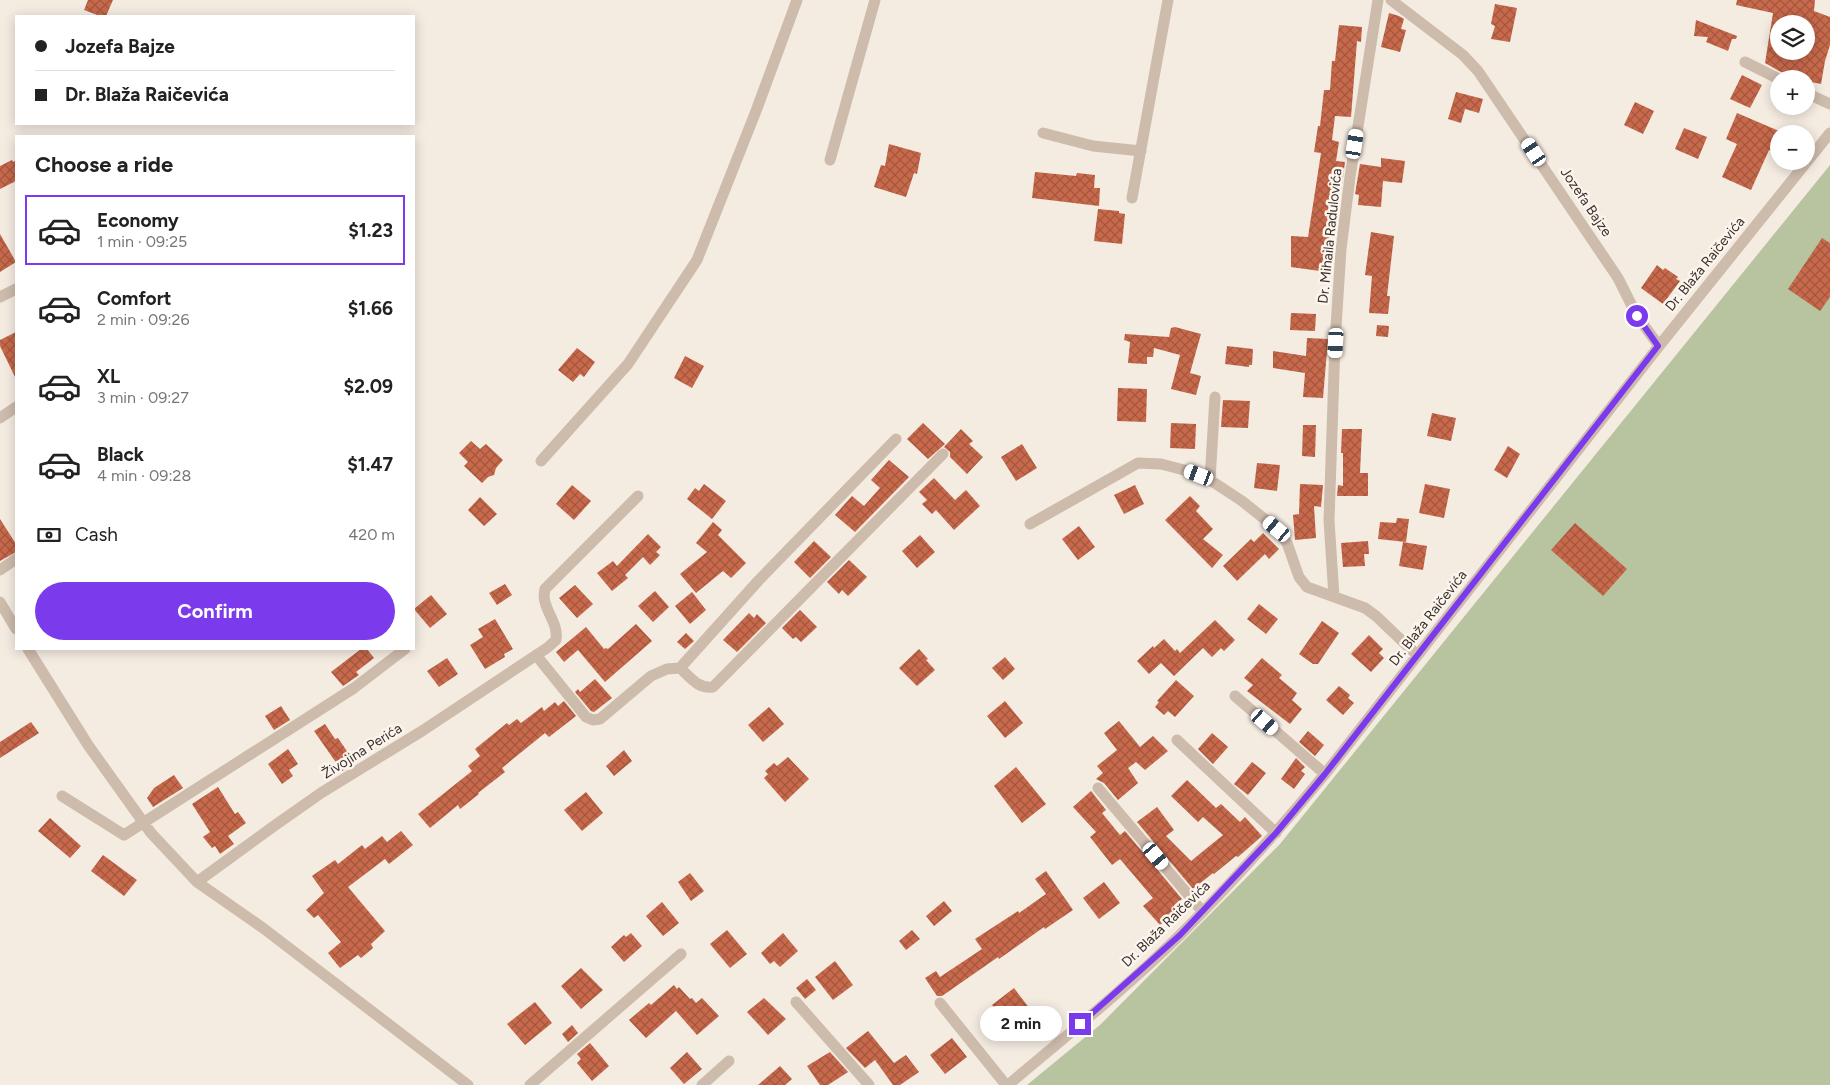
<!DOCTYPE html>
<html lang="en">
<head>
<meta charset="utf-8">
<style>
	body { margin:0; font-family:Figtree,sans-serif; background:#f6f6f6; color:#222; height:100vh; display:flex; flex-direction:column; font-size:19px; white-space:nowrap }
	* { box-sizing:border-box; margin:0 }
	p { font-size:16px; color:#767676 }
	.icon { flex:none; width:28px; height:28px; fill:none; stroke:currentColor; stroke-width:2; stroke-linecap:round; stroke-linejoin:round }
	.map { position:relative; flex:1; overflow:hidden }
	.side { position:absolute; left:15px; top:135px; width:400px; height:515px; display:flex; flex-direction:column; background:#fff; border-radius:0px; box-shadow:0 2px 12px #0003 }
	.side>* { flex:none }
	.guide { position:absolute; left:15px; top:15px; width:400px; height:110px; border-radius:0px; box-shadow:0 2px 12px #0003; display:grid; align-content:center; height:110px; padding:0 20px; background:#fff }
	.fabs { position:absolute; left:1770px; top:15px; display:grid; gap:10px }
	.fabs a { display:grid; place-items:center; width:45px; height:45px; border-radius:50%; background:#fff; box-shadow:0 2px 12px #0003; font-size:25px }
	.end { position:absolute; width:22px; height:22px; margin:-11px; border:6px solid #7c3aed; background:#fff; box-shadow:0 0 0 2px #fff }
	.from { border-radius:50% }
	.bubble { position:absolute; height:35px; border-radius:18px; background:#fff; box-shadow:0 2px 12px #0003; font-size:16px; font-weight:700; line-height:35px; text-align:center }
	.car { position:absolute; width:15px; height:30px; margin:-15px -8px; border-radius:6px; box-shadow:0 0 4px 1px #0007; background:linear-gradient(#fff 24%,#345 0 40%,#fff 0 76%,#345 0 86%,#fff 0) }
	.guide b { display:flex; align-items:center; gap:18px; height:48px; font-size:19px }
	.guide b+b { border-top:1px solid #e0e0e0 }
	.guide i { width:12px; height:12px; background:#222 }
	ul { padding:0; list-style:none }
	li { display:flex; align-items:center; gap:15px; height:70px; margin:0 10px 8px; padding:0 10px; border:2px solid transparent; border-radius:0px }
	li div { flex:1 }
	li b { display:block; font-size:19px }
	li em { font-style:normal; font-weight:700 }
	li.current { border-color:#7c3aed }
	li>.icon { width:45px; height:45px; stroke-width:1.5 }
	h2 { padding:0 20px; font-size:22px; line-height:60px }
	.pay { display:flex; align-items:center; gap:12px; height:55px; padding:0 20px; font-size:19px }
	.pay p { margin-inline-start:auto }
	.button { display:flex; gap:10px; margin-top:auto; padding:10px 20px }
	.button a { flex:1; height:58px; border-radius:30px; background:#7c3aed; color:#fff; font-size:20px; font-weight:700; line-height:58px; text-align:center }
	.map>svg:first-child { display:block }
</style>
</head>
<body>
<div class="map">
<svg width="1830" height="1085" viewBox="0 0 1830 1085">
	<defs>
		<pattern id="building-cross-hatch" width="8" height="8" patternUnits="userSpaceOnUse" patternTransform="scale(1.25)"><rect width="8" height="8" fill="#c8694b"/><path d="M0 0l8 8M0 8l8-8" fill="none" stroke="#a4573f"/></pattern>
	</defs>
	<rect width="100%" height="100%" fill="#f4ebe1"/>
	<path fill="#b8c4a0" d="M 1830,165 L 1830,1085 L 1027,1085 L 1100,1025 L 1280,844 Z"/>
	<path fill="url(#building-cross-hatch)" fill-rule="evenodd" d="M 88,0 L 113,0 L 106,16 L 100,16 L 84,10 Z
		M 1737,0 L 1815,0 L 1814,11 L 1830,17 L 1830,45 L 1825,61 L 1821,84 L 1806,81 L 1806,79 L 1797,78 L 1798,75 L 1781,72 L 1765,63 L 1773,13 L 1736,5 ZM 1779,24 L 1806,24 L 1806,51 L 1802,51 L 1801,54 L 1779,51 Z
		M 1495,4 L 1517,8 L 1510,42 L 1491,39 L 1495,26 L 1491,24 Z
		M 1389,13 L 1399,16 L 1404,19 L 1401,29 L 1406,30 L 1400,52 L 1381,47 Z
		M 1696,20 L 1737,36 L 1736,39 L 1732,39 L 1728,51 L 1706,42 L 1708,37 L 1694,36 Z
		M 1339,25 L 1362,27 L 1361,42 L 1357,41 L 1351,117 L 1335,116 L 1332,140 L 1339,142 L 1336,161 L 1345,162 L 1341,192 L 1337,191 L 1328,247 L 1330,247 L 1327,272 L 1291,267 L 1291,236 L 1308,237 L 1321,153 L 1314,152 L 1318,126 L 1320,126 L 1324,90 L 1330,90 L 1332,61 L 1335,61 Z
		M 1742,75 L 1762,85 L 1750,108 L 1730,99 Z
		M 1456,92 L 1483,99 L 1479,113 L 1465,109 L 1461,123 L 1448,119 Z
		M 1635,102 L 1654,111 L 1643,134 L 1624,125 Z
		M 1737,113 L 1779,131 L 1779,154 L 1769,150 L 1751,190 L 1722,177 L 1737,144 L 1726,139 Z
		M 1684,128 L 1707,137 L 1698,159 L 1675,149 Z
		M 889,144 L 921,153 L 917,174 L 914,173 L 906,197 L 874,187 L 881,165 L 885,166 Z
		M 1381,158 L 1405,161 L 1402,183 L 1383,181 L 1381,207 L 1358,205 L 1359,195 L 1355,194 L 1360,164 L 1381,167 Z
		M 12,160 L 13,162 L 16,160 L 16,181 L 0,189 L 0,166 Z
		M 1035,172 L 1076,176 L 1077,173 L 1095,175 L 1094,188 L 1100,188 L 1099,206 L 1032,198 Z
		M 1098,209 L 1119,211 L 1119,213 L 1125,214 L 1122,244 L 1094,241 Z
		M 1371,232 L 1394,236 L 1387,296 L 1390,296 L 1388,314 L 1369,313 L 1372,276 L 1365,275 Z
		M 0,234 L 16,262 L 0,272 Z
		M 1822,238 L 1830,243 L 1830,297 L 1820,311 L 1788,289 Z
		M 1657,265 L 1663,270 L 1665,268 L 1678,277 L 1676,279 L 1680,281 L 1663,304 L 1641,288 Z
		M 1291,313 L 1316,314 L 1315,331 L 1290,330 Z
		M 1377,325 L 1389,326 L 1388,337 L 1376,336 Z
		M 1175,327 L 1201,334 L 1190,373 L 1201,376 L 1196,395 L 1171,389 L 1180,355 L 1154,348 L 1153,357 L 1147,357 L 1147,364 L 1128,363 L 1130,342 L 1124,340 L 1125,334 L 1169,337 L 1171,328 Z
		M 16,332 L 16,379 L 0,346 L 0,340 Z
		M 1307,338 L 1328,339 L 1323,398 L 1303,397 L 1305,373 L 1273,368 L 1273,351 L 1306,356 Z
		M 1227,346 L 1253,349 L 1252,365 L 1249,365 L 1249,367 L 1225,364 Z
		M 577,348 L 595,362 L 584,377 L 580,374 L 573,382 L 558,370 Z
		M 685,356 L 704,366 L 692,388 L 674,378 Z
		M 1118,388 L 1147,389 L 1146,422 L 1117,421 Z
		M 1223,400 L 1250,401 L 1248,428 L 1221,427 Z
		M 1432,413 L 1456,418 L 1451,441 L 1427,436 Z
		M 923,423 L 945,444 L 928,459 L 907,439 Z
		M 1171,423 L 1196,424 L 1195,449 L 1170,448 Z
		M 1303,425 L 1316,425 L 1315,457 L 1302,456 Z
		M 961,429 L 973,441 L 969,444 L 983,457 L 967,474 L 950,457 L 950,452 L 944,447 Z
		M 1342,429 L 1362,429 L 1360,473 L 1368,473 L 1368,496 L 1337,496 L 1338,485 L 1343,486 L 1343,453 L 1341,453 Z
		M 471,441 L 480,449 L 486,444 L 503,460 L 496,468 L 494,475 L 488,477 L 482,483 L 464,466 L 468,462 L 459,453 Z
		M 1022,444 L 1037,468 L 1016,481 L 1001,457 Z
		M 1508,446 L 1520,454 L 1507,478 L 1494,470 Z
		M 889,460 L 909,477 L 855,532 L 835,515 L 852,496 L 864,506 L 880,488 L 871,480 Z
		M 1257,463 L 1280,465 L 1277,491 L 1254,488 Z
		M 934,478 L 955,500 L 966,490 L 980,506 L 954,530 L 936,510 L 932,514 L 922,504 L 927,500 L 919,492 Z
		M 704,484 L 726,501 L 712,519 L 687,499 L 695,488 L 699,491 Z
		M 1300,484 L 1323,485 L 1321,507 L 1314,506 L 1316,538 L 1295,540 L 1293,515 L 1299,514 Z
		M 1425,484 L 1450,489 L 1444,518 L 1419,513 Z
		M 572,485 L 591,501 L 574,520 L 556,504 Z
		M 1135,485 L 1144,504 L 1124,514 L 1114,495 Z
		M 1190,496 L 1200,506 L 1196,511 L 1213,529 L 1203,539 L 1223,555 L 1212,568 L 1165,520 Z
		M 480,497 L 497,514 L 484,526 L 468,510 Z
		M 1397,518 L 1409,519 L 1406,542 L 1378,539 L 1380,522 L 1396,523 Z
		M 0,519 L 16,544 L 16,552 L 0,561 Z
		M 713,522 L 722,530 L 718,535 L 746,563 L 731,578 L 723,571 L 696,593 L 680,574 L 707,552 L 696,543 Z
		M 1575,523 L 1627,569 L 1603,596 L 1551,550 Z
		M 1079,526 L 1095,547 L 1078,560 L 1062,539 Z
		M 1263,533 L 1279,549 L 1269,559 L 1265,554 L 1237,581 L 1223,566 L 1251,539 L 1254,542 Z
		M 648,534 L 661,547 L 656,552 L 660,555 L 650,565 L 643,557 L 625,575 L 628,578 L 612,591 L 597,573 L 613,561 L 617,566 Z
		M 920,535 L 935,552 L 917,568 L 902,551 Z
		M 814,541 L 831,557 L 810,578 L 794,562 Z
		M 1368,541 L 1369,554 L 1364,554 L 1365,566 L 1343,567 L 1341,543 Z
		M 1403,542 L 1427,546 L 1423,570 L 1399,566 Z
		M 849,560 L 867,577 L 848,596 L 842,590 L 839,594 L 827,582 Z
		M 505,584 L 512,595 L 497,605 L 489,593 Z
		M 575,585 L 593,604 L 577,618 L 559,598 Z
		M 655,591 L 669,607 L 653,622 L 638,606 Z
		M 692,592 L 706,610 L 690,624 L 675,606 Z
		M 431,595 L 447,614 L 430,628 L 414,609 Z
		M 1259,604 L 1278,619 L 1266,634 L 1247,619 Z
		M 800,610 L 817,627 L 801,642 L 796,637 L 793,639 L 782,628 Z
		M 749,613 L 754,618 L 757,614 L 766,623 L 737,652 L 723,640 Z
		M 495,619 L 513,649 L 504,654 L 505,657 L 485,669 L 470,645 L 483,637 L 478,629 Z
		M 1215,620 L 1235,640 L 1224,651 L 1221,648 L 1212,657 L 1203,648 L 1174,676 L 1161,663 L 1149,674 L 1137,661 L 1153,646 L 1154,648 L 1164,639 L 1175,651 L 1177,649 L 1180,653 Z
		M 1322,621 L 1339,633 L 1318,664 L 1313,664 L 1299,654 Z
		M 636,624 L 652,641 L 605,682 L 578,650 L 564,662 L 556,652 L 586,627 L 604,649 L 606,648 L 608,649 Z
		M 686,633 L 694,641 L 685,649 L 677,642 Z
		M 1369,635 L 1383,649 L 1379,653 L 1384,658 L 1371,672 L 1351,654 Z
		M 361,649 L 367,649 L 374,658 L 356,672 L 359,675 L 343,686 L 331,672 Z
		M 919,649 L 928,659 L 926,660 L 935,670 L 917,686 L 899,668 Z
		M 1005,657 L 1015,669 L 1003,680 L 992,668 Z
		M 447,658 L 458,674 L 439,687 L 427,671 Z
		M 1262,658 L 1282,675 L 1279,678 L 1297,693 L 1292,700 L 1302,709 L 1290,724 L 1247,691 L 1253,685 L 1244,678 Z
		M 595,679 L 612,698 L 594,712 L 591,711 L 575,692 L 578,689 L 580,692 Z
		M 1176,680 L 1194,696 L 1175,717 L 1168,711 L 1164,715 L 1155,707 L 1159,702 L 1157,701 Z
		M 1339,686 L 1350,695 L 1348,698 L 1354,703 L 1343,715 L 1326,700 Z
		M 564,701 L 576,716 L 549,737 L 545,733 L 502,768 L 505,772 L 478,793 L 479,794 L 460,809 L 458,805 L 430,828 L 418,814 L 472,771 L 468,766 L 480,756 L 475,749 L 507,723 L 509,725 L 517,719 L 521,723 L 542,707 L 544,711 L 555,702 L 558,706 Z
		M 1005,701 L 1023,723 L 1005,738 L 987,716 Z
		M 281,706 L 290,720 L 274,730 L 265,716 Z
		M 769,707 L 784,724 L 763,742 L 748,725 Z
		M 1119,721 L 1140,747 L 1153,736 L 1168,751 L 1145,770 L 1136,762 L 1128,768 L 1138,783 L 1118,800 L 1104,783 L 1096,779 L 1103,773 L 1097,766 L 1117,750 L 1104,733 Z
		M 31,722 L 39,733 L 0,758 L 0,742 Z
		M 325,724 L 335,739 L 338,738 L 355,763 L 342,771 L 314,731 Z
		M 1308,731 L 1324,745 L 1315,756 L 1299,742 Z
		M 1212,733 L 1228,747 L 1213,764 L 1198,749 Z
		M 288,749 L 298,764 L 289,770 L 293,776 L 282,784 L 268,764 Z
		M 624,750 L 632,761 L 614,776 L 606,766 Z
		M 788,757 L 809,779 L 785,802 L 764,778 L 768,774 L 765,771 L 774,763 L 777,766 Z
		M 1296,758 L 1305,767 L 1301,771 L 1305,774 L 1294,789 L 1281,779 Z
		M 1252,762 L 1266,773 L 1248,795 L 1234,784 Z
		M 1016,767 L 1046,804 L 1022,823 L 994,786 Z
		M 174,775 L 183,788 L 153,807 L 147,798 L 154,788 Z
		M 1187,780 L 1216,808 L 1221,804 L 1240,822 L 1245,817 L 1262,836 L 1238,857 L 1236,856 L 1214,874 L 1213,873 L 1193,889 L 1137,822 L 1157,807 L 1174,830 L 1166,836 L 1191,861 L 1223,835 L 1203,817 L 1198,822 L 1171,796 Z
		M 218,787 L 235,814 L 238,812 L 246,823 L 228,836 L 234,844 L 220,854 L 215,846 L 212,848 L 203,837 L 210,832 L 192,804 Z
		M 1091,791 L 1106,810 L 1102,813 L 1120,835 L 1125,831 L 1182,899 L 1176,904 L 1180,909 L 1160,925 L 1143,906 L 1153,898 L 1120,859 L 1112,865 L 1090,837 L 1096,832 L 1073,807 Z
		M 586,792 L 603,813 L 582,831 L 564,810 Z
		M 50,818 L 81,846 L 70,858 L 38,831 Z
		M 401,831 L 413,845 L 389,864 L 385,859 L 348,887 L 385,931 L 371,944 L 373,948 L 361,958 L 358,955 L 340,968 L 328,953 L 341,942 L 318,915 L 314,918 L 306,910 L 324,893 L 312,876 L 335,860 L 338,864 L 362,845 L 365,849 L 382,836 L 387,842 Z
		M 103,855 L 137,880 L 124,896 L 91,871 Z
		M 1046,871 L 1073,910 L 1045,929 L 1044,927 L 999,959 L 998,957 L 942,996 L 937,996 L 925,978 L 936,971 L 940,977 L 982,949 L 975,939 L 1018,911 L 1019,913 L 1046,894 L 1035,879 Z
		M 690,873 L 704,891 L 691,901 L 678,882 Z
		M 1104,882 L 1120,903 L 1099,919 L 1083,898 Z
		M 944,901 L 952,911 L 934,926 L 926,916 Z
		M 662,902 L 679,923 L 663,936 L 646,916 Z
		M 727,930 L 747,954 L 730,968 L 710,944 Z
		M 912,930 L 920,939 L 906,950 L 899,941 Z
		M 631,933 L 642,946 L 624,962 L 611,947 L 624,935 L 626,937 Z
		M 783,933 L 798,951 L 780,967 L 774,961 L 770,964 L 761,953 Z
		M 835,961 L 853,985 L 833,1000 L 815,977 Z
		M 581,968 L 603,990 L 581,1009 L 561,986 Z
		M 807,979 L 816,990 L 805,999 L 796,988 Z
		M 674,985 L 677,989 L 679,987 L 690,999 L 692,998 L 696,1003 L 702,998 L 719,1016 L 697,1035 L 676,1011 L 646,1038 L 629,1020 L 649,1003 L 651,1005 Z
		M 1014,988 L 1030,1009 L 1009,1026 L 992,1005 Z
		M 764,998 L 786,1019 L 768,1035 L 747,1012 Z
		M 535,1002 L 552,1023 L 525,1045 L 507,1024 Z
		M 572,1025 L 578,1033 L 568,1042 L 562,1034 Z
		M 868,1031 L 894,1063 L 906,1055 L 919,1072 L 900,1085 L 893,1085 L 875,1060 L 865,1068 L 846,1048 Z
		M 952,1038 L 967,1057 L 945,1074 L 930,1055 Z
		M 590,1043 L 609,1066 L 592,1081 L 577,1063 L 581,1059 L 577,1054 Z
		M 687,1052 L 702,1069 L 684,1084 L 670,1068 Z
		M 830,1052 L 848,1072 L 828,1085 L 820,1085 L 807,1066 Z
		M 780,1066 L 792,1079 L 785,1085 L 758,1085 Z"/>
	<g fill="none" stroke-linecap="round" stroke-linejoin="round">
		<path stroke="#cdbbac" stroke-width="11" d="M 1391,0 L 1463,55 L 1478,71 L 1618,278 L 1637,316 L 1659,346
			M 1745,62 L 1779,79
			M 1806,93 L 1830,104
			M 1043,133 L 1093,146 L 1141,151
			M 830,160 L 875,0
			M 1132,198 L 1168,0
			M 0,297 L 16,289
			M 0,418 L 16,407
			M 541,461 L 628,364 L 697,260 L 756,111 L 797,0
			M 1210,480 L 1215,397
			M 1030,524 L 1138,463 L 1161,464 L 1188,471 L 1210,480 L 1242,501 L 1277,529 L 1287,543 L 1299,577 L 1307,587 L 1365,608 L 1376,616 L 1417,655
			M 0,570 L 16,559
			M 1334,597 L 1329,520 L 1335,343 L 1341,249 L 1350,177 L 1378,0
			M 0,602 L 16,629
			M 28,649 L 88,745 L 151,833 L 197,882 L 263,928 L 468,1085
			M 536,655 L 586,717 L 593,720 L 600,719 L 651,676 L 667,669 L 680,668 L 759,580 L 896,439
			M 680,668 C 690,677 698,689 713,687 L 943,454
			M 1235,696 L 1325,774
			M 1177,740 L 1276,833
			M 1098,788 L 1202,911
			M 62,796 L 124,835 L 354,688 L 405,649
			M 197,882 L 274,826 L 321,793 L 422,731 L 547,648 L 556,640 C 559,620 540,608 545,589 L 638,496
			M 796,1002 L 869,1085
			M 940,1003 L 1006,1085
			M 530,1085 L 681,954
			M 702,1085 L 729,1061
			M 1008,1085 C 1066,1036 1126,988 1180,935 C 1231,884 1279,830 1325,774 L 1659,346 L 1830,133"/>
	</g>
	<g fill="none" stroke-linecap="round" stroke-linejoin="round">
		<path stroke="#7c3aed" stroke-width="6" d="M 1080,1024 L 1180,935 L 1276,833 L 1325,774 L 1658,346 L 1637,316"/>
	</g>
	<g text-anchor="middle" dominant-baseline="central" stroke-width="5" stroke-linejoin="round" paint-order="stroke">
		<g font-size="14" fill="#3b302b" stroke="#fbf5ee">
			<text transform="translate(1586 202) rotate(56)">Jozefa Bajze</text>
			<text transform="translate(1330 236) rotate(-84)">Dr. Mihaila Radulovića</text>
			<text transform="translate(1705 264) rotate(-51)">Dr. Blaža Raičevića</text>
			<text transform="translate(1428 618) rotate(-52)">Dr. Blaža Raičevića</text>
			<text transform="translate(362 751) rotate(-32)">Živojina Perića</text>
			<text transform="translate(1166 924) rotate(-44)">Dr. Blaža Raičevića</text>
		</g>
	</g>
</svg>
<div class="fabs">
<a><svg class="icon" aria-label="layers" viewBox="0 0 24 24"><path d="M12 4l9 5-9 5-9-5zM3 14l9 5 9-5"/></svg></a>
<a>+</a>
<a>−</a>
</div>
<i class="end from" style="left:1637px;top:316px"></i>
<i class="end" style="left:1080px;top:1024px"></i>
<div class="bubble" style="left:980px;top:1006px;width:82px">2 min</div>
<i class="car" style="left:1355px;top:144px;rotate:9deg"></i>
<i class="car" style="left:1534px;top:152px;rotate:326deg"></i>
<i class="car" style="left:1336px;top:343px;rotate:183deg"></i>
<i class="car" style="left:1199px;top:475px;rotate:291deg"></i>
<i class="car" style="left:1277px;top:529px;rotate:310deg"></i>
<i class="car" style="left:1265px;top:722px;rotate:131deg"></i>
<i class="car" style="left:1156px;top:856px;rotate:140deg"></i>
<div class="guide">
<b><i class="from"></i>Jozefa Bajze</b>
<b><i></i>Dr. Blaža Raičevića</b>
</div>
<section class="side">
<h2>Choose a ride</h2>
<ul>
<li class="current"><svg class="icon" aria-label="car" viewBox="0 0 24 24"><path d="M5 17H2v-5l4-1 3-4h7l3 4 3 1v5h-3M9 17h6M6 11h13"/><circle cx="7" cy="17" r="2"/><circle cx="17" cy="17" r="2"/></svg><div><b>Economy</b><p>1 min · 09:25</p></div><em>$1.23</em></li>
<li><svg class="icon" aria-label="car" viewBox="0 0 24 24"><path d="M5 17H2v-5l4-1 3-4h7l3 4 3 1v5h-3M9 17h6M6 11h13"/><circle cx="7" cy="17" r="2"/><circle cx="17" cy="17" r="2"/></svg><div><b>Comfort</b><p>2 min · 09:26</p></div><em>$1.66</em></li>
<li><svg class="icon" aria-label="car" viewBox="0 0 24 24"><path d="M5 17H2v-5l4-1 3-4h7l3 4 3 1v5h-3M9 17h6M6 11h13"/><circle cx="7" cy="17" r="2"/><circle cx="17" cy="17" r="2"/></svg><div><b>XL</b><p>3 min · 09:27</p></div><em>$2.09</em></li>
<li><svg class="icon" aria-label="car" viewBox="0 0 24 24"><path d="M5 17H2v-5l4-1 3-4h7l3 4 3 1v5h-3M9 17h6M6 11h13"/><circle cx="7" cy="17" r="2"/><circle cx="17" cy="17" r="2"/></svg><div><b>Black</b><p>4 min · 09:28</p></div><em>$1.47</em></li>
</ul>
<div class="pay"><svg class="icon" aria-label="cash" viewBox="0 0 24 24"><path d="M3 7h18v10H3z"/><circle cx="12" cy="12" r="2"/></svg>Cash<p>420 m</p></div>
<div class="button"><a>Confirm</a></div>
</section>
</div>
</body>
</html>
